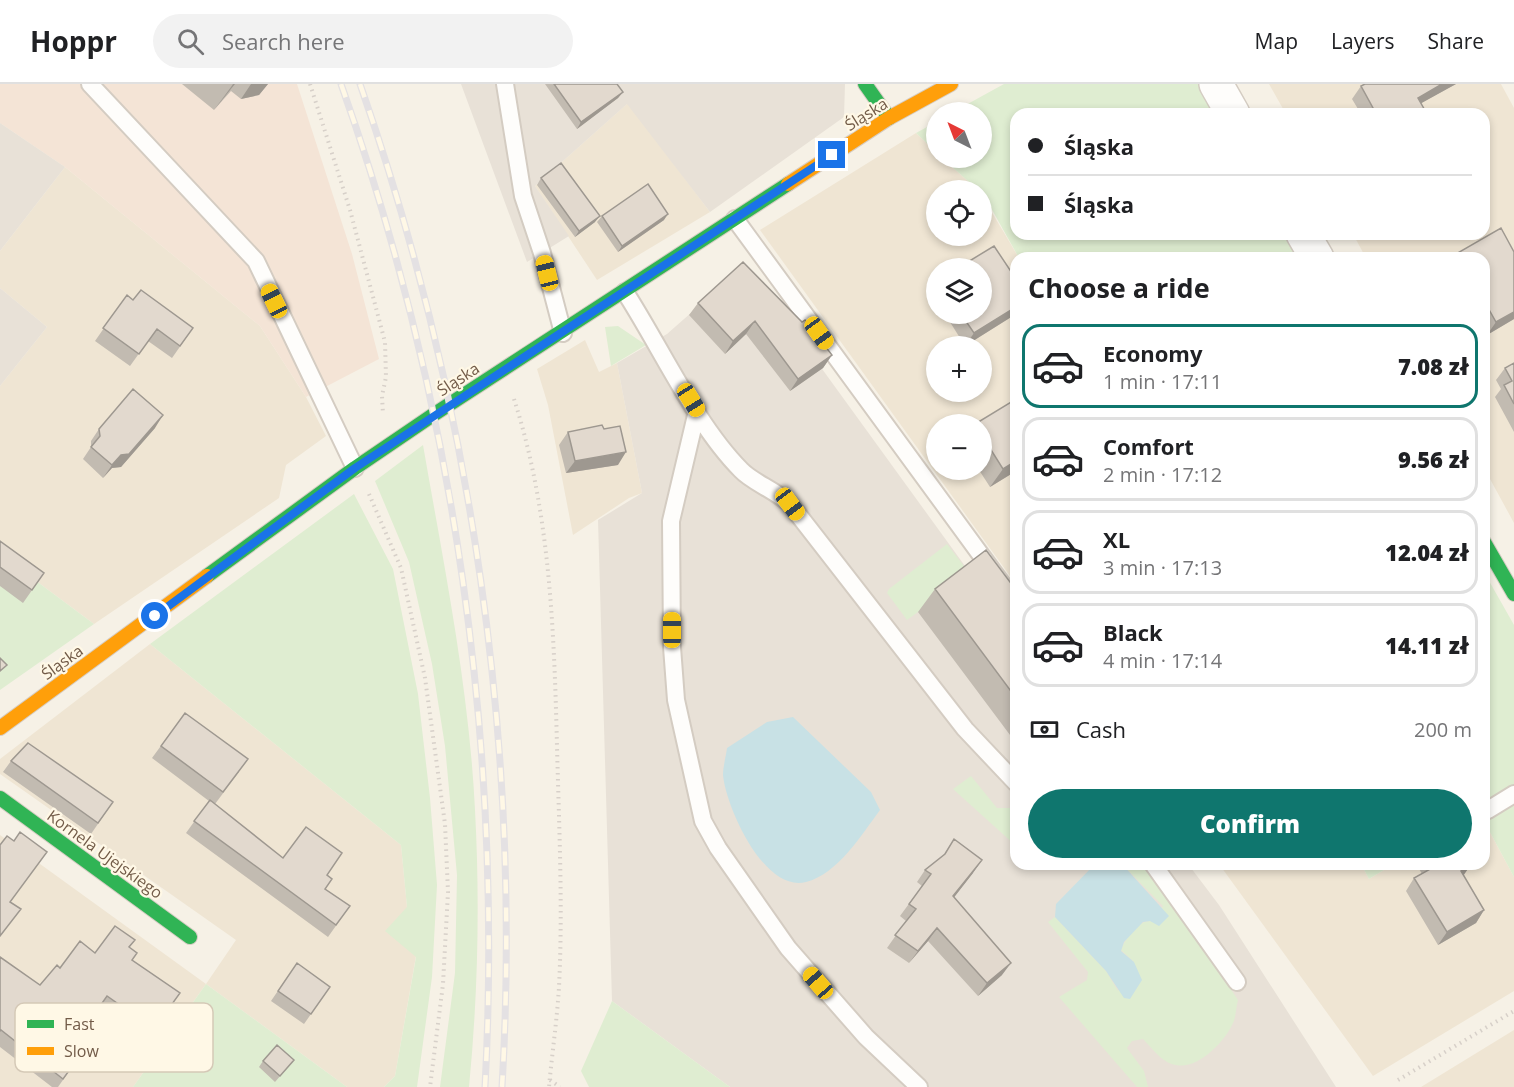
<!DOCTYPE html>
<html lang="en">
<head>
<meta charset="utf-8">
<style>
	body { margin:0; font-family:"Open Sans",sans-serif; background:#f2f2f2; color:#202124; height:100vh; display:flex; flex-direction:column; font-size:22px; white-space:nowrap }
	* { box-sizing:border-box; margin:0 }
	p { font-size:20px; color:#757577 }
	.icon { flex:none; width:33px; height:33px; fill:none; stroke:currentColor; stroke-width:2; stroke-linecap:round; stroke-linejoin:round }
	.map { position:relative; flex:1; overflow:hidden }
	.panel { position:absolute; left:1010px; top:168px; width:480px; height:618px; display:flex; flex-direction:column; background:#fff; border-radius:18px; box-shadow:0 3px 9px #0003 }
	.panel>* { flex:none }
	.banner { position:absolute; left:1010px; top:24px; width:480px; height:132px; border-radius:18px; box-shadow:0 3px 9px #0003; display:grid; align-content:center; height:132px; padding:0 18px; background:#fff }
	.needle { width:39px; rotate:318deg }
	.fabs { position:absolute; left:926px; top:18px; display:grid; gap:12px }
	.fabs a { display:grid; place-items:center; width:66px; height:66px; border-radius:50%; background:#fff; box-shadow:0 3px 9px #0003; font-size:30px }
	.end { position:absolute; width:27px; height:27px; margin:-14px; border:8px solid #1a73e8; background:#fff; box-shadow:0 0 0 3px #fff }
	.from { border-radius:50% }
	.car { position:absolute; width:18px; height:36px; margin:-18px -9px; border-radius:8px; box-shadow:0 0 4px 2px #0007; background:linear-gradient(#f5c518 24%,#345 0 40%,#f5c518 0 76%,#345 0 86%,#f5c518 0) }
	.banner b { display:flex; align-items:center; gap:21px; height:57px; font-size:22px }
	.banner b+b { border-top:2px solid #e0e0e0 }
	.banner i { width:15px; height:15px; background:#202124 }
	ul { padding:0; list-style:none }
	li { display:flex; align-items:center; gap:18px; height:84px; margin:0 12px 9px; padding:0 6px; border:3px solid #e0e0e0; border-radius:18px }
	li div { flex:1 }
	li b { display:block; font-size:22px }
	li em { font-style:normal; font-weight:800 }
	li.on { border-color:#0f766e }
	li>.icon { width:54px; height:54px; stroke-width:1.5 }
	h2 { padding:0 18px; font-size:27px; line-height:72px }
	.pay { display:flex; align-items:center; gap:15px; height:66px; padding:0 18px; font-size:22px }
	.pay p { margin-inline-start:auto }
	.cta { display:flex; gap:12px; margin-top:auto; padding:12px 18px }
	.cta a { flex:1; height:69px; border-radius:36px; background:#0f766e; color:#fff; font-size:24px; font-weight:800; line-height:69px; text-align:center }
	header { display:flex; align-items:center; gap:36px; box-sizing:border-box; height:84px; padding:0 30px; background:#fff; border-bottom:2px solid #e0e0e0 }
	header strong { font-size:28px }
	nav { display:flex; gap:33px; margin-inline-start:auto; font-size:21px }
	.search { width:420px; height:54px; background:#f2f2f2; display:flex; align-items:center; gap:15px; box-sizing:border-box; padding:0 21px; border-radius:33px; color:#757577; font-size:22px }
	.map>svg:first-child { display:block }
</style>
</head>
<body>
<header>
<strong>Hoppr</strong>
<div class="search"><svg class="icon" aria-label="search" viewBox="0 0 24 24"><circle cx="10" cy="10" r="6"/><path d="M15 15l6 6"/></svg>Search here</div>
<nav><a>Map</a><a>Layers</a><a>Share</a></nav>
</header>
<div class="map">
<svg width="1514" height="1003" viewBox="0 0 1514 1003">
	<rect width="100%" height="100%" fill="#f6f1e6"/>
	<path fill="#efe5d3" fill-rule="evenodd" d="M 1269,0 L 1501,0 L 1514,24 L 1514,439 L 1484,384 L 1484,174 L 1366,174 L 1353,150 L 1484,150 L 1484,30 L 1286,30 Z
		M 628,19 L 710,128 L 597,196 L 535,102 Z
		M 916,49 L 936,68 L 936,74 L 942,74 L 978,106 L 936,106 L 936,152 L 981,152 L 981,110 L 1019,174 L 1016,174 L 1015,499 L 760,146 ZM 936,184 L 981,184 L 981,230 L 936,230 ZM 936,262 L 981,262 L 981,308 L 936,308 ZM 936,340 L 981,340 L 981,386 L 936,386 Z
		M 65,83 L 260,242 L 306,313 L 326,352 L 286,381 L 279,414 L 94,540 L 0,470 L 0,302 L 47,243 L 0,204 L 0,167 Z
		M 585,256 L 599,288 L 617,279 L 642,409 L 629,414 L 573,451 L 548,321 L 537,285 Z
		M 150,560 L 401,761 L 407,823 L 416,872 L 395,992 L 384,1003 L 347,1003 L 206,900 L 133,1003 L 0,1003 L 0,751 L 206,900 L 236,856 L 0,690 L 0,675 Z
		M 1484,737 L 1514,793 L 1514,907 L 1373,992 L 1219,780 L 1361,780 L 1369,795 L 1394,780 L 1484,780 Z
		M 1514,946 L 1514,1003 L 1421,1003 Z"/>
	<path fill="#f4e4d6" d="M 0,0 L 297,0 L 352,170 L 379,275 L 306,313 L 260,242 L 65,83 L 0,39 Z"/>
	<path fill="#e8e1d7" d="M 461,0 L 845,0 L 844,33 L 710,128 L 627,20 L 535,102 L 569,152 L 527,178 Z
		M 0,39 L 65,83 L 0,167 Z
		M 734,191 L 796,249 L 1015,551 L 1016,780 L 1188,780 L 1219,821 L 1336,1003 L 730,1003 L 612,917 L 598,436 L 642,409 L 617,279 L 667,250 Z
		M 0,204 L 47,243 L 0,302 Z"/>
	<path fill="#dfedd1" d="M 1004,0 L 1205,0 L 1222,30 L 1016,30 L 1016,150 L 1290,150 L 1304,174 L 1019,174 L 981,106 L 978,106 L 942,74 L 981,74 L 981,28 L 953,28 Z
		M 936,38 L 936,68 L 916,49 Z
		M 618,242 L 646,261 L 611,282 L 605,243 Z
		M 423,361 C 444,482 469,603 475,726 C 480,818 478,911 469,1003 L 440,1003 L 455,889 L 457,791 L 445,662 L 432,580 L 409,478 L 375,397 Z
		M 354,410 L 393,485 L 418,610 L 430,714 L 437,801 L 432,893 L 417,1003 L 384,1003 L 395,992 L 416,873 L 385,847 L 407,823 L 401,761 L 150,560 Z
		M 947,460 L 970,490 L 907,536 L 887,509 L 889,505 Z
		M 0,470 L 94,540 L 0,606 Z
		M 1484,488 L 1514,541 L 1514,793 L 1484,737 Z
		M 971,692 L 997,724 L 1015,724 L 1015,761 L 953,705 Z
		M 1122,780 L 1141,780 L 1174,819 L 1238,916 C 1236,923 1236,933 1233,939 C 1225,958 1197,986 1176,981 C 1162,979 1153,965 1143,955 L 1132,957 L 1127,964 L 1144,987 L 1148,1003 L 1137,1003 L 1059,913 L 1087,896 L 1088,888 L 1048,838 L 1055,833 L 1106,887 L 1118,907 L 1134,878 L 1121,866 C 1126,854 1136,838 1150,837 L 1163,822 Z
		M 1361,780 L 1394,780 L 1369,795 Z
		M 206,900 L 347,1003 L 133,1003 Z
		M 612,917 L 730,1003 L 589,1003 L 581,987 Z"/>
	<path fill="#c8e1e5" d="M 793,633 L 871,708 L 880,726 C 862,750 838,790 806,798 C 764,809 726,723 723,691 C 723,683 726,672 727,664 L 767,638 Z
		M 1095,780 L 1122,780 L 1169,832 L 1159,842 L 1150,837 L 1143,838 L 1124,858 L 1121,867 L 1134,878 L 1142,896 L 1130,915 L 1124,914 L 1106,887 L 1055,833 L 1056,820 Z"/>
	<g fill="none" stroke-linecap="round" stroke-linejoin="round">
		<defs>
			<path id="lane" d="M 90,0 L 256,177 L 355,384
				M 505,0 L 523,112 L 542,169 L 563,249
				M 735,135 L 1016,519
				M 625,208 C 660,262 696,341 741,386 C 752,398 775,406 790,420 L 965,645 L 1016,699
				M 697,327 L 671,437 L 672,563 L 676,616 L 703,737 L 718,764 L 788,864 L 866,953 L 919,1003
				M 1488,726 L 1514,710
				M 1153,780 L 1237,898"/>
			<path id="street" d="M 1216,0 L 1233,30
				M 1303,150 L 1317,174"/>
			<path id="fast" d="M 865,0 L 889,34
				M 1484,458 L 1514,510
				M 207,492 L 355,384 L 433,331 L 788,100
				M 0,714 L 190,853"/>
			<path id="slow" d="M 788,100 L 889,34 L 951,0
				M 0,644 L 207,492"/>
		</defs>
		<use href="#lane" stroke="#d4ccc2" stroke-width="20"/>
		<use href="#street" stroke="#d4ccc2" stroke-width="36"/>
		<use href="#fast" stroke="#d6cdc3" stroke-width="16"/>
		<use href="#slow" stroke="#d6cdc3" stroke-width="16"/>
		<path stroke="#d7d0c9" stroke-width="4" stroke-dasharray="1.5 4.5" stroke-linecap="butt" d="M 310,0 L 350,126 L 385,258 L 386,293 L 382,312 L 383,330
			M 514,315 C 550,427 554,545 557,662 C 559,742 563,823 559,903 C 557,936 552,970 549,1003
			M 369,410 L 401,484 L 425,594 L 445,740 L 448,808 L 443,900 L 430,1003
			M 550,996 L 560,1003
			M 1398,996 L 1514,927"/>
		<use href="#lane" stroke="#fefdfb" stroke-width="16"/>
		<use href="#street" stroke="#fefdfb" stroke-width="33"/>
		<use href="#fast" stroke="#30b455" stroke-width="14"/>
		<use href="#slow" stroke="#ff9f0a" stroke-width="14"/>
		<defs>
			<path id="rail" d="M 341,0 C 455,320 503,665 485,1003
				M 360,0 C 472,320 522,665 502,1003"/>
		</defs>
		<use href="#rail" stroke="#e4e1e3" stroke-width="7"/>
		<use href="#rail" stroke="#fff8e6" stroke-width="4.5" stroke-dasharray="14" stroke-linecap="butt"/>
	</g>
	<path fill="#c2bbb1" d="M 182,0 L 268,0 L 259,11 L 241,15 L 231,7 L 214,26 Z
		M 545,0 L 617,0 L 623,8 L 618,14 L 577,45 Z
		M 1365,0 L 1456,0 L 1421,19 L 1427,30 L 1361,30 L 1352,15 L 1361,2 Z
		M 541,94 L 595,138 L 575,153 L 537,101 Z
		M 602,132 L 664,136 L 618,168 L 597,138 Z
		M 1484,174 L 1514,235 L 1487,251 L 1484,244 Z
		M 1016,195 L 1016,230 L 965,262 L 945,230 L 981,230 Z
		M 936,202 L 936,216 L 931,209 Z
		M 127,211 L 133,216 L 193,244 L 172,274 L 148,257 L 130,282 L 95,257 Z
		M 698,219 L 802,238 L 832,271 L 823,284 L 790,307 L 746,250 L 725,270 L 689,231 Z
		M 1514,279 L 1514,348 L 1495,313 L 1501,305 L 1496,296 L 1505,284 Z
		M 1016,315 L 1016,387 L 990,403 L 979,386 L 981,386 L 981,340 Z
		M 155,344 L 121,383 L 112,384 L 103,394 L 83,375 L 91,363 L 91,357 L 99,345 Z
		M 568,348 L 618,381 L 566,389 L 559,361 Z
		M 0,457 L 44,489 L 23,519 L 0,502 Z
		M 935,505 L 1016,506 L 1016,659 L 918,528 Z
		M 185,629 L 239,688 L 215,720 L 283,774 L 327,791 L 325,805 L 350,822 L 328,853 L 186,749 L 209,717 L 152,674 Z
		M 11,677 L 113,718 L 91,750 L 3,688 Z
		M 954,755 L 973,789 L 954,813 L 1002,891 L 978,912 L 928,857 L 909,879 L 887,864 L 906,837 L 900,832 L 922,802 L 917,798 L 925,786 L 943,772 Z
		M 1421,780 L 1468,780 L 1470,782 L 1463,791 L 1484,826 L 1476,839 L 1438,861 L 1406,807 L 1414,794 L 1422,790 L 1418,783 Z
		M 129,863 L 132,876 L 180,909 L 146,957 L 100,924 L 72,962 L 82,969 L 58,1003 L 52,1003 L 0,963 L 0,873 L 40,901 L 60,884 L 95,869 Z
		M 297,879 L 330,903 L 304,940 L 271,917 Z
		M 294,976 L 275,998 L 259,983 L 263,977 Z"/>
	<path fill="#9e9890" d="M 233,0 L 235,0 L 214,26 L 231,3 Z
		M 251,0 L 268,0 L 259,11 L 241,15 Z
		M 1442,0 L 1456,0 L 1409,26 L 1418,14 Z
		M 623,8 L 618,14 L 577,45 L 581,38 Z
		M 668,130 L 664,136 L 618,168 L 622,162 Z
		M 600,132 L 595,138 L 575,153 L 579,147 Z
		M 1016,223 L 1016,230 L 965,262 L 974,249 Z
		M 1514,228 L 1514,235 L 1487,251 L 1496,238 Z
		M 755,237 L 746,250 L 725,270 L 733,257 Z
		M 832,271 L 823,284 L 790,307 L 798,295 Z
		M 163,331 L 155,344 L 121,383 L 112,384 L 103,394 L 112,381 L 121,371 Z
		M 626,368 L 618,381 L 566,389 L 575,377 Z
		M 1016,377 L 1016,387 L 990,403 L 1003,385 Z
		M 982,776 L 973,789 L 945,825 L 953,812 Z
		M 1470,782 L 1461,795 L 1461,787 Z
		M 1484,826 L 1476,839 L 1438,861 L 1447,848 Z
		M 937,844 L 928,857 L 909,879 L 918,867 Z
		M 1011,879 L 1002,891 L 978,912 L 987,899 Z"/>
	<path fill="#e2d9ce" stroke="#9e9890" stroke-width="1.5" d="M 554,0 L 617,0 L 623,8 L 581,38 Z
		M 1365,0 L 1442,0 L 1418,14 L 1427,30 L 1371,30 L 1369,26 L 1373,24 L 1361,2 Z
		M 561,79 L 600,132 L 579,147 L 541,94 Z
		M 648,100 L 668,130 L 622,162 L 602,132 Z
		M 1501,144 L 1514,168 L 1514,228 L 1496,238 L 1487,222 L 1484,224 L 1484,174 L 1449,174 Z
		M 994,162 L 1016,195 L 1016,223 L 974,249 L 961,230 L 981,230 L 981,184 L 958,184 Z
		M 743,178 L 802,238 L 805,236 L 832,271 L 798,295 L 755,237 L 733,257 L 698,219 Z
		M 141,206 L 193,244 L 180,262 L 157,245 L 139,270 L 103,244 L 127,211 L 133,216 Z
		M 1514,279 L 1514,320 L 1504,301 L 1512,297 L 1505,284 Z
		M 133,305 L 163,331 L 129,370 L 121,371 L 112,381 L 91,363 L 100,352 L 99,345 Z
		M 1016,315 L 1016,377 L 1003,385 L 981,350 L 981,340 L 975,340 Z
		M 602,341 L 604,345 L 620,342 L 626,368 L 575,377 L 568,348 Z
		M 0,457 L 44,489 L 32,506 L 0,483 Z
		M 986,466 L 1016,506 L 1016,614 L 935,505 Z
		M 0,574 L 7,581 L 0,587 Z
		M 185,629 L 248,675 L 223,708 L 161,662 Z
		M 28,659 L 113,718 L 98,739 L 11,677 Z
		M 210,716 L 283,774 L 306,743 L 342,769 L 327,791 L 332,795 L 325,805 L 350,822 L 336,841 L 194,737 Z
		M 20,748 L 47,768 L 10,818 L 21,825 L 0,852 L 0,761 L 7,752 L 14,757 Z
		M 954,755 L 982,776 L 953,812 L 1011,879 L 987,899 L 937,844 L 918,867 L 895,851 L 916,825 L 909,820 L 931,790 L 925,786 L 945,770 Z
		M 1433,780 L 1468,780 L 1470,782 L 1461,787 L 1484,826 L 1447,848 L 1414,794 L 1434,783 Z
		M 115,842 L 135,856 L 129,863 L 137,869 L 132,876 L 180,909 L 154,945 L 107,912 L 72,962 L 82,969 L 63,995 L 1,946 L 0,947 L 0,873 L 40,901 L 57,881 L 60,884 L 80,857 L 95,869 Z
		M 297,879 L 330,903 L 311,930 L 278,907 Z
		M 277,961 L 294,976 L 280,992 L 263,977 Z"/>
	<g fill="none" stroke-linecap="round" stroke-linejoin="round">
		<path stroke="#1a73e8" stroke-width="8" d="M 155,532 L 355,384 L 832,71"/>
	</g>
	<g text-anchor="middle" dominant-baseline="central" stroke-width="4.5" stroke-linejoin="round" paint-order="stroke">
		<g font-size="16" fill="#725b48" stroke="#fff8e6">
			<text transform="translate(866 30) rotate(-32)">Śląska</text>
			<text transform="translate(458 295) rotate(-33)">Śląska</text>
			<text transform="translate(62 578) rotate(-36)">Śląska</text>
			<text transform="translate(105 770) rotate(36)">Kornela Ujejskiego</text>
		</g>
	</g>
	<rect x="15" y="919" width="198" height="69" rx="9" fill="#fff8e6" stroke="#d5c9b7" stroke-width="1.5"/>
	<rect x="27" y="936" width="27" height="8" fill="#30b455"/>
	<rect x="27" y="963" width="27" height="8" fill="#ff9f0a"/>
	<g font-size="16" fill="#725b48">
		<text x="64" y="946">Fast</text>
		<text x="64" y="973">Slow</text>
	</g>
</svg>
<div class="fabs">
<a><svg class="needle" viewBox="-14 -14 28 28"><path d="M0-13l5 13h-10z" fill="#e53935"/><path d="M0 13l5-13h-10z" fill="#757577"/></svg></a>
<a><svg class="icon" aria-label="locate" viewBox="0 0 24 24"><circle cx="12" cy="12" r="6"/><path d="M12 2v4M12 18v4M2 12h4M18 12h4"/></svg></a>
<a><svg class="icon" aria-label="layers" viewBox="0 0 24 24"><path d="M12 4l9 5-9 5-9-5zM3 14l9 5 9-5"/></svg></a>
<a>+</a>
<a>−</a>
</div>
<i class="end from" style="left:155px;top:532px"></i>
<i class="end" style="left:832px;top:71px"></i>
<i class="car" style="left:547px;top:189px;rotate:346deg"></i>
<i class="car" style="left:274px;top:217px;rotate:334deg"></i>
<i class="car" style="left:819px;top:249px;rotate:144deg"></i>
<i class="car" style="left:691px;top:316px;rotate:148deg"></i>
<i class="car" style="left:790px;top:420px;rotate:143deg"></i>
<i class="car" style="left:672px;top:546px;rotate:0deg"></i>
<i class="car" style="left:818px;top:899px;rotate:319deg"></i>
<div class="banner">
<b><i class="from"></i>Śląska</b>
<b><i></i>Śląska</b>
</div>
<section class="panel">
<h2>Choose a ride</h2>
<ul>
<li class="on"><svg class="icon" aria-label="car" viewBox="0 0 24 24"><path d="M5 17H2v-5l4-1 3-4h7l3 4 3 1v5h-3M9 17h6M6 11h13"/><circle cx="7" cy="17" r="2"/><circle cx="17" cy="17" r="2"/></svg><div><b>Economy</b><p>1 min · 17:11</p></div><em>7.08 zł</em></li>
<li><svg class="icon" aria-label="car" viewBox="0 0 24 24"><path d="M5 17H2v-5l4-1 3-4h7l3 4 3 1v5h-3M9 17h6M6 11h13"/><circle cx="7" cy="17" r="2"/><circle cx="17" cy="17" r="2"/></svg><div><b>Comfort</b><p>2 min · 17:12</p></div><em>9.56 zł</em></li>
<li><svg class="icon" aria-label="car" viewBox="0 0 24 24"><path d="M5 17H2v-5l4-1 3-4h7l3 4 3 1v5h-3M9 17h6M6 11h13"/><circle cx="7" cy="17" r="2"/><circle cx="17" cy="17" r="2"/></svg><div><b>XL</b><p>3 min · 17:13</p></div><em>12.04 zł</em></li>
<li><svg class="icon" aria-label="car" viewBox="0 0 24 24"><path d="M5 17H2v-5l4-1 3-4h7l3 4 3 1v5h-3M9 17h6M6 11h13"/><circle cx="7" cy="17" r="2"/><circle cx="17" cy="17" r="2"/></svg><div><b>Black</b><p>4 min · 17:14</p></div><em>14.11 zł</em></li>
</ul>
<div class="pay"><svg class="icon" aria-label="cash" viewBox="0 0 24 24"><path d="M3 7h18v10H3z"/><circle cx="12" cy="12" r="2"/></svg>Cash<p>200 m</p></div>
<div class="cta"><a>Confirm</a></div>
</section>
</div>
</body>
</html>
